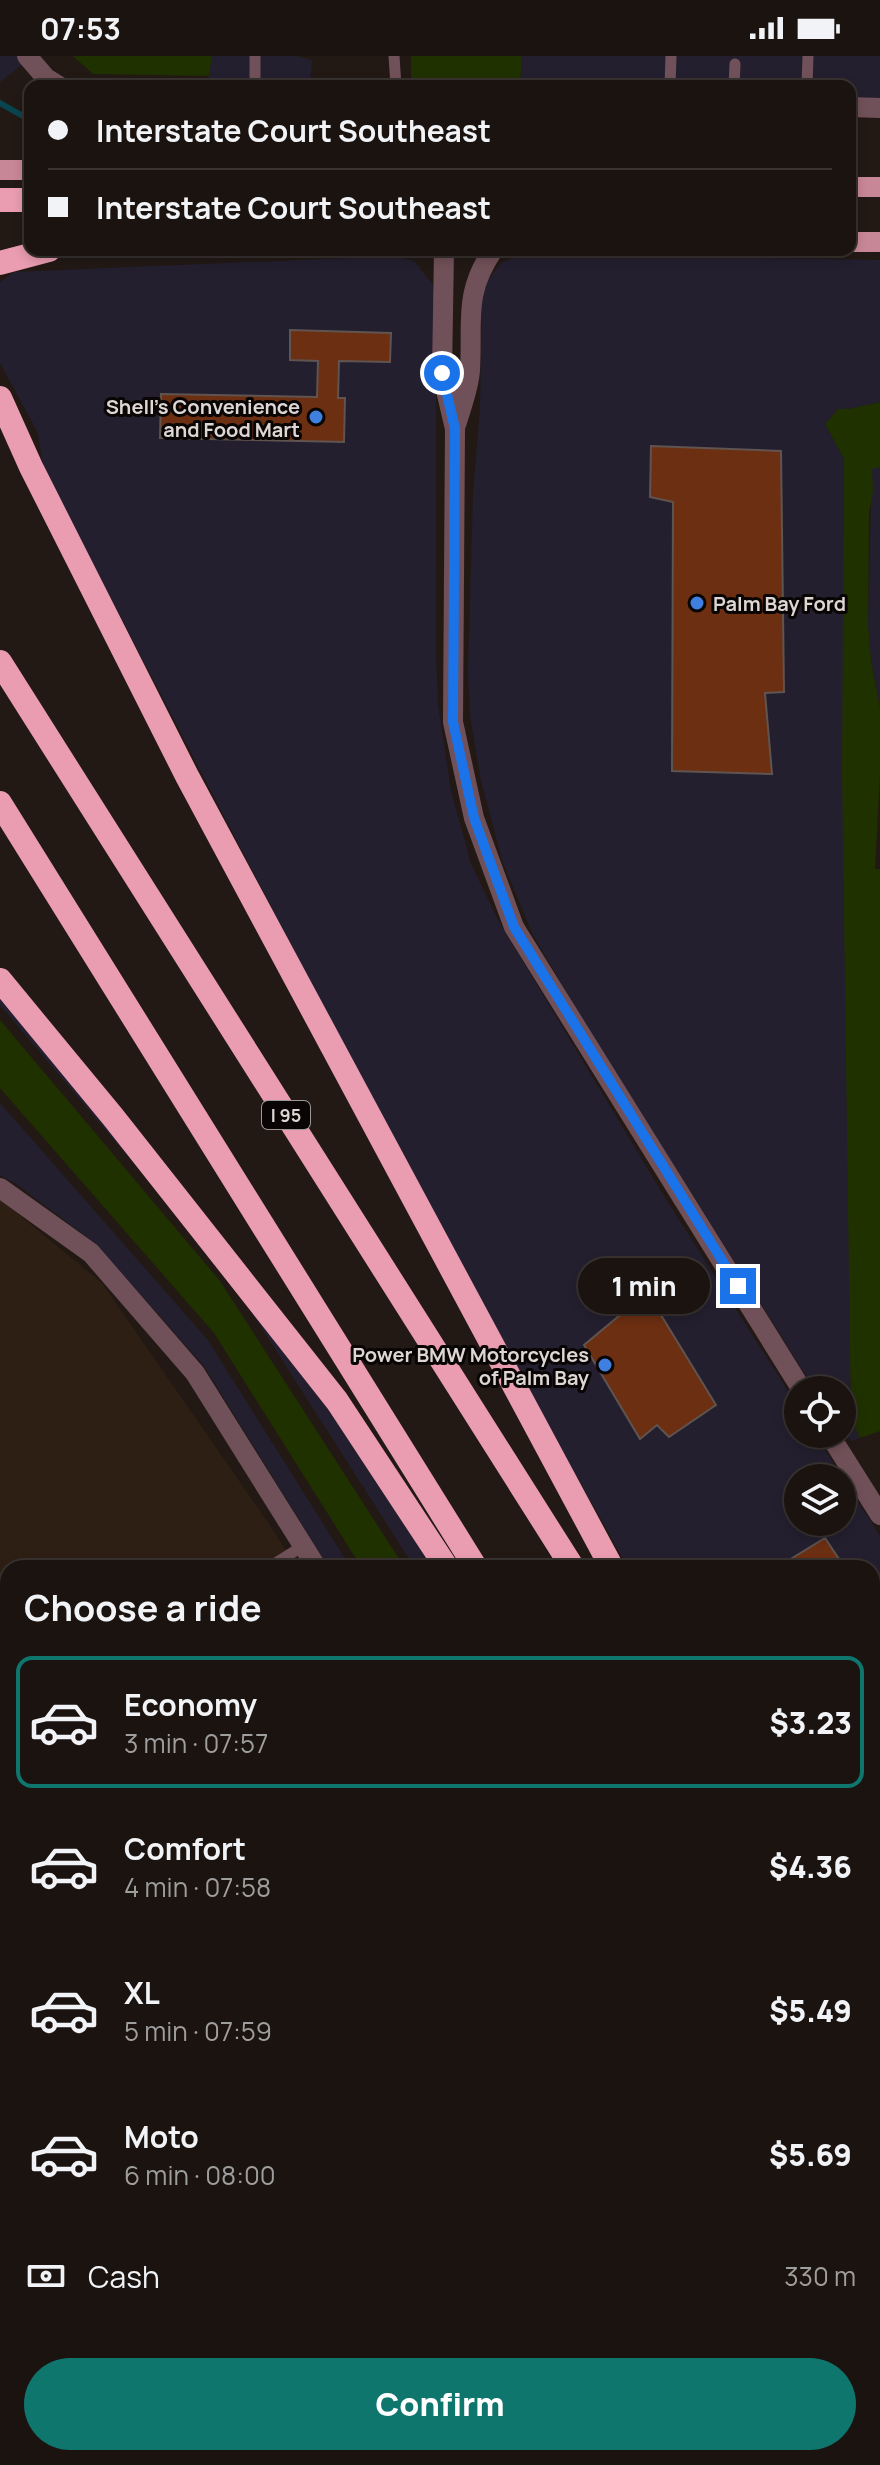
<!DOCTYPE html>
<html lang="en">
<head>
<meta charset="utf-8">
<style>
	body { margin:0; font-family:Manrope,sans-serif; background:#27201e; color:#f1f3f6; height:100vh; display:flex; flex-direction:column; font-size:30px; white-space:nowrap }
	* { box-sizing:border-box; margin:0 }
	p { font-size:26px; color:#9f9e9f }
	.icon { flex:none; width:44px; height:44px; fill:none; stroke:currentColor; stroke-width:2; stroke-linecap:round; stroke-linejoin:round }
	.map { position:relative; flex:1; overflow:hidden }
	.details { position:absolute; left:0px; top:1504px; width:880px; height:906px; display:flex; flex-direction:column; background:#1a1310; border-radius:24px 24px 0 0; box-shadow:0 4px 12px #0003,0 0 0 2px #383230 }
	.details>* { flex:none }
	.top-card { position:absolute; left:24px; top:24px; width:832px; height:176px; border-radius:16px; box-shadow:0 4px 12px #0003,0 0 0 2px #383230; display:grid; align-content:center; height:176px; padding:0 24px; background:#1a1310 }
	.controls { position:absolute; left:784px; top:1320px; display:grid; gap:16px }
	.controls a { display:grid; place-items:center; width:72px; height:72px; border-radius:50%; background:#1a1310; box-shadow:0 4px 12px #0003,0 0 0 2px #383230; font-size:40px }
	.end { position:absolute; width:36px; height:36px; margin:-18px; border:10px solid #1a73e8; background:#fff; box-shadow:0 0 0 4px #fff }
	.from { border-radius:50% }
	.bubble { position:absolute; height:56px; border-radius:28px; background:#1a1310; box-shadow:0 4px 12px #0003,0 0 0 2px #383230; font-size:26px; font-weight:800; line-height:56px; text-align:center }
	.top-card b { display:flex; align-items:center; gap:28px; height:76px; font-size:30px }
	.top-card b+b { border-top:2px solid #383230 }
	.top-card i { width:20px; height:20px; background:#f1f3f6 }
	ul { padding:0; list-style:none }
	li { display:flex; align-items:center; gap:24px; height:132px; margin:0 16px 12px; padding:0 8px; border:4px solid transparent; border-radius:16px }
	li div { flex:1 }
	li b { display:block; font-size:30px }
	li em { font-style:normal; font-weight:800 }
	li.on { border-color:#0f766e }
	li>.icon { width:72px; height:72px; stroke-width:1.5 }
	h2 { padding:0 24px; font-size:36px; line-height:96px }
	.pay { display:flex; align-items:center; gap:20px; height:88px; padding:0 24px; font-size:30px }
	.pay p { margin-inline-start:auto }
	.cta { display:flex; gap:16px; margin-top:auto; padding:16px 24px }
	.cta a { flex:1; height:92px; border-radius:48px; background:#0f766e; color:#fff; font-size:32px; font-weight:800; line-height:92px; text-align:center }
	.status { display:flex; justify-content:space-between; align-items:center; height:56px; padding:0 40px; background:#1a1310; direction:ltr }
	.status svg { height:22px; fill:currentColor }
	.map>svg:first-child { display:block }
</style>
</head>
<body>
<div class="status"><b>07:53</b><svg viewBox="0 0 49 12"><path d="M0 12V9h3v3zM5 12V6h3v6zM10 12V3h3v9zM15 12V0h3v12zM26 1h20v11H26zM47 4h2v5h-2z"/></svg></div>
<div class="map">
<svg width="880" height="2409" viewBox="0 0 880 2409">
	<rect width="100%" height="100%" fill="#221915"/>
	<path fill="#241f2f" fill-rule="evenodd" d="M 0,0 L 33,0 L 0,26 Z
		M 212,0 L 296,0 L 312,4 L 310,30 L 207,30 Z
		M 522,0 L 880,0 L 880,45 L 850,44 L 850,30 L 520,30 Z
		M 521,198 L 880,204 L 880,346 L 849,353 L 838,353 L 825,368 L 844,403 L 851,1364 L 860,1382 L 851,1385 L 842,1374 L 842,1334 L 815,1334 L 589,974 L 533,879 L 503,807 L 481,725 L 470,660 L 468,616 L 473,439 L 480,352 L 482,239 L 490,221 L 501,207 Z
		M 396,200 L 414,205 L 433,229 L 436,255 L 436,600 L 438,649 L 451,735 L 471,808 L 498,864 L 662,1137 L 798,1351 L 798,1378 L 815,1378 L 880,1480 L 880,1851 L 872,1853 L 872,1512 L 628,1512 L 506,1293 L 326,956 L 43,412 L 38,377 L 0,307 L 0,226 L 14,216 ZM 798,1422 L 842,1422 L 842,1466 L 798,1466 Z
		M 880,411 L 880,653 L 871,605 L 868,568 L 872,412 Z
		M 0,941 L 105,1068 L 163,1142 L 0,949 Z
		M 0,1047 L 207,1283 L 351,1512 L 329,1512 L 204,1310 L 96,1188 L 15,1127 L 0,1119 Z
		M 245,1246 L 329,1352 L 434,1512 L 415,1512 Z
		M 872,2184 L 880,2197 L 880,2409 L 812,2409 L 810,2402 L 872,2402 L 872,2266 L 877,2258 L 878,2238 L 872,2224 Z"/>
	<path fill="#2d1f13" d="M 0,1143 L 102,1227 L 269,1468 L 297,1512 L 8,1512 L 8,2402 L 785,2402 L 787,2409 L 0,2409 Z"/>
	<path fill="#203100" d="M 73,0 L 212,0 L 209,20 L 93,18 Z
		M 411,0 L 522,0 L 520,30 L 417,30 L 411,21 Z
		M 880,346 L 880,411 L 872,413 L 873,435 L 869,458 L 868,568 L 871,605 L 880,653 L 880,718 L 875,813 L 880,813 L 880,1375 L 860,1382 L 851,1364 L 842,715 L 844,403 L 825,368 L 838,353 L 849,353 Z
		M 0,964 L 220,1225 L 405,1512 L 362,1512 L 214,1277 L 0,1032 Z
		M 872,1781 L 880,1794 L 880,1832 L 872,1833 Z
		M 880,1861 L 880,1933 L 872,1920 L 872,1864 Z"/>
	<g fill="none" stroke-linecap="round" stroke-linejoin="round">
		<path stroke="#0a444e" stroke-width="6" d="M 0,47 L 30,64"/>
	</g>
	<path fill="#6d2f12" stroke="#5f5450" stroke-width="2" d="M 290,274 L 391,277 L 390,306 L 339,305 L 338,342 L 345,342 L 344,386 L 160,382 L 161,338 L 317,341 L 318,305 L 290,304 Z
		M 651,390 L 781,395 L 784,636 L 765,637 L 772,718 L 672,715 L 673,446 L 650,441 Z
		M 642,1228 L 716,1349 L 669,1381 L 657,1369 L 640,1383 L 584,1289 L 620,1259 L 614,1249 Z
		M 825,1482 L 845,1512 L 776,1512 Z"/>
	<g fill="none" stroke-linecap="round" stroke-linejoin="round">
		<path stroke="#715159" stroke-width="11" d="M 255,0 L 255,30
			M 394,0 L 396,30
			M 670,30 L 671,0
			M 734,30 L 735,8
			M 807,30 L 808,0
			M 268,1512 L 303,1490
			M 0,1683 L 8,1678
			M 0,1763 L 8,1759
			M 0,1851 L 8,1848
			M 0,1923 L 8,1946
			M 0,2252 L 8,2252
			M 23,2409 L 23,2402
			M 391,2409 L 391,2402"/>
		<path stroke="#715159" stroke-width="20" d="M 27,0 L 46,22 L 59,30
			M 850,51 L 880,52
			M 444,194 L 442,317 L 455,373 L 453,666 L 474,762 L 514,871 L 802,1334
			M 456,369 C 461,352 469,332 470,314 C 473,266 463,238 493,194
			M 829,1378 L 880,1459"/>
		<path stroke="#715159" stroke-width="20" d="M 0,1132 L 91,1197 L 195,1317 L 317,1512
			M 799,2402 L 801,2409"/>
		<path stroke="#c88797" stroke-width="20" d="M 0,114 L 30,114
			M 850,131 L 880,131
			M 850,186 L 880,186"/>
		<path stroke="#ea9cb0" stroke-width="24" d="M 0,144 L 30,144
			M 0,207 L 49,194
			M 0,342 L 31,411 L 187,720 L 612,1512
			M 0,606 L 573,1512
			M 0,747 L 476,1512
			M 0,924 L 113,1061 L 337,1345 L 447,1512
			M 872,1985 L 880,1997
			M 872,2144 L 880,2157"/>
	</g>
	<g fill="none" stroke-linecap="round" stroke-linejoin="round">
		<path stroke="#1a73e8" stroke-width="10" d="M 442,317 L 455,373 L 453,666 L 474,762 L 514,871 L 738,1230"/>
	</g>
	<g fill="#3f7fe0" stroke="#080504" stroke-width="3">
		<circle cx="316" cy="361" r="8"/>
		<circle cx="697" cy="547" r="8"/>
		<circle cx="605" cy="1309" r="8"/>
	</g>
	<g text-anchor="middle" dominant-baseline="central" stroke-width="6" stroke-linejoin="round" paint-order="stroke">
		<rect fill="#080504" stroke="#9d9796" stroke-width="2" x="262" y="1045" width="48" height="28" rx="6"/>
		<g font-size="18" font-weight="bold" fill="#ddd6d4">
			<text x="286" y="1059">I 95</text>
		</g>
		<g font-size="20" font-weight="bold" fill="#ddd6d4" stroke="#080504" text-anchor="end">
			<text x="300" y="350">Shell's Convenience<tspan x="300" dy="23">and Food Mart</tspan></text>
			<text x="713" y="547" text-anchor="start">Palm Bay Ford</text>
			<text x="589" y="1298">Power BMW Motorcycles<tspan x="589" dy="23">of Palm Bay</tspan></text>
		</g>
	</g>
</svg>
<div class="controls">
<a><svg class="icon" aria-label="locate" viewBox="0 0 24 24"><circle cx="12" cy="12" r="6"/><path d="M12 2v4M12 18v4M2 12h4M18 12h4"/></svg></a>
<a><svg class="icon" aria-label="layers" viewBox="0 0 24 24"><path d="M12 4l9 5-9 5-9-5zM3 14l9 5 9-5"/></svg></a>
</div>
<i class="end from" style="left:442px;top:317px"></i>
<i class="end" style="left:738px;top:1230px"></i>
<div class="bubble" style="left:578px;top:1202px;width:132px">1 min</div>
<div class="top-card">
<b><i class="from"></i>Interstate Court Southeast</b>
<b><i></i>Interstate Court Southeast</b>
</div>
<section class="details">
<h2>Choose a ride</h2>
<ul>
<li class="on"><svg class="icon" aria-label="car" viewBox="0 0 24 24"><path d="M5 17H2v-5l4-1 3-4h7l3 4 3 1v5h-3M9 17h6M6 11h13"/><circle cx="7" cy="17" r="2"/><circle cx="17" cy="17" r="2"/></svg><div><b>Economy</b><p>3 min · 07:57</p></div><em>$3.23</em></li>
<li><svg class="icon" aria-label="car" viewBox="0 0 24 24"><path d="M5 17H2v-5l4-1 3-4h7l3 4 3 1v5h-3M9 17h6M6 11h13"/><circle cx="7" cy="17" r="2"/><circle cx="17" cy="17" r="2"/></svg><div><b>Comfort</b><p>4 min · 07:58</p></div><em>$4.36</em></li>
<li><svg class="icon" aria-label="car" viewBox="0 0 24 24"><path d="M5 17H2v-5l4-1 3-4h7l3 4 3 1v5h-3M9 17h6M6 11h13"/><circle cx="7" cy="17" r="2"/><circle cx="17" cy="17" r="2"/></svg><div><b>XL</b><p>5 min · 07:59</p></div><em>$5.49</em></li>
<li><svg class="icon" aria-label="car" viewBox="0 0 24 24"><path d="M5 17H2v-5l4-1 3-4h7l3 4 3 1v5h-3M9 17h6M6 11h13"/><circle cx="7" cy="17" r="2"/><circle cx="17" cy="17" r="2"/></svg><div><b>Moto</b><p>6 min · 08:00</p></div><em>$5.69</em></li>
</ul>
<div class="pay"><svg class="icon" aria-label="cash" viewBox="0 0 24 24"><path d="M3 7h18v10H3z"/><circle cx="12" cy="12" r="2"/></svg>Cash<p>330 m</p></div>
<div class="cta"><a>Confirm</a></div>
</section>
</div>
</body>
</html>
